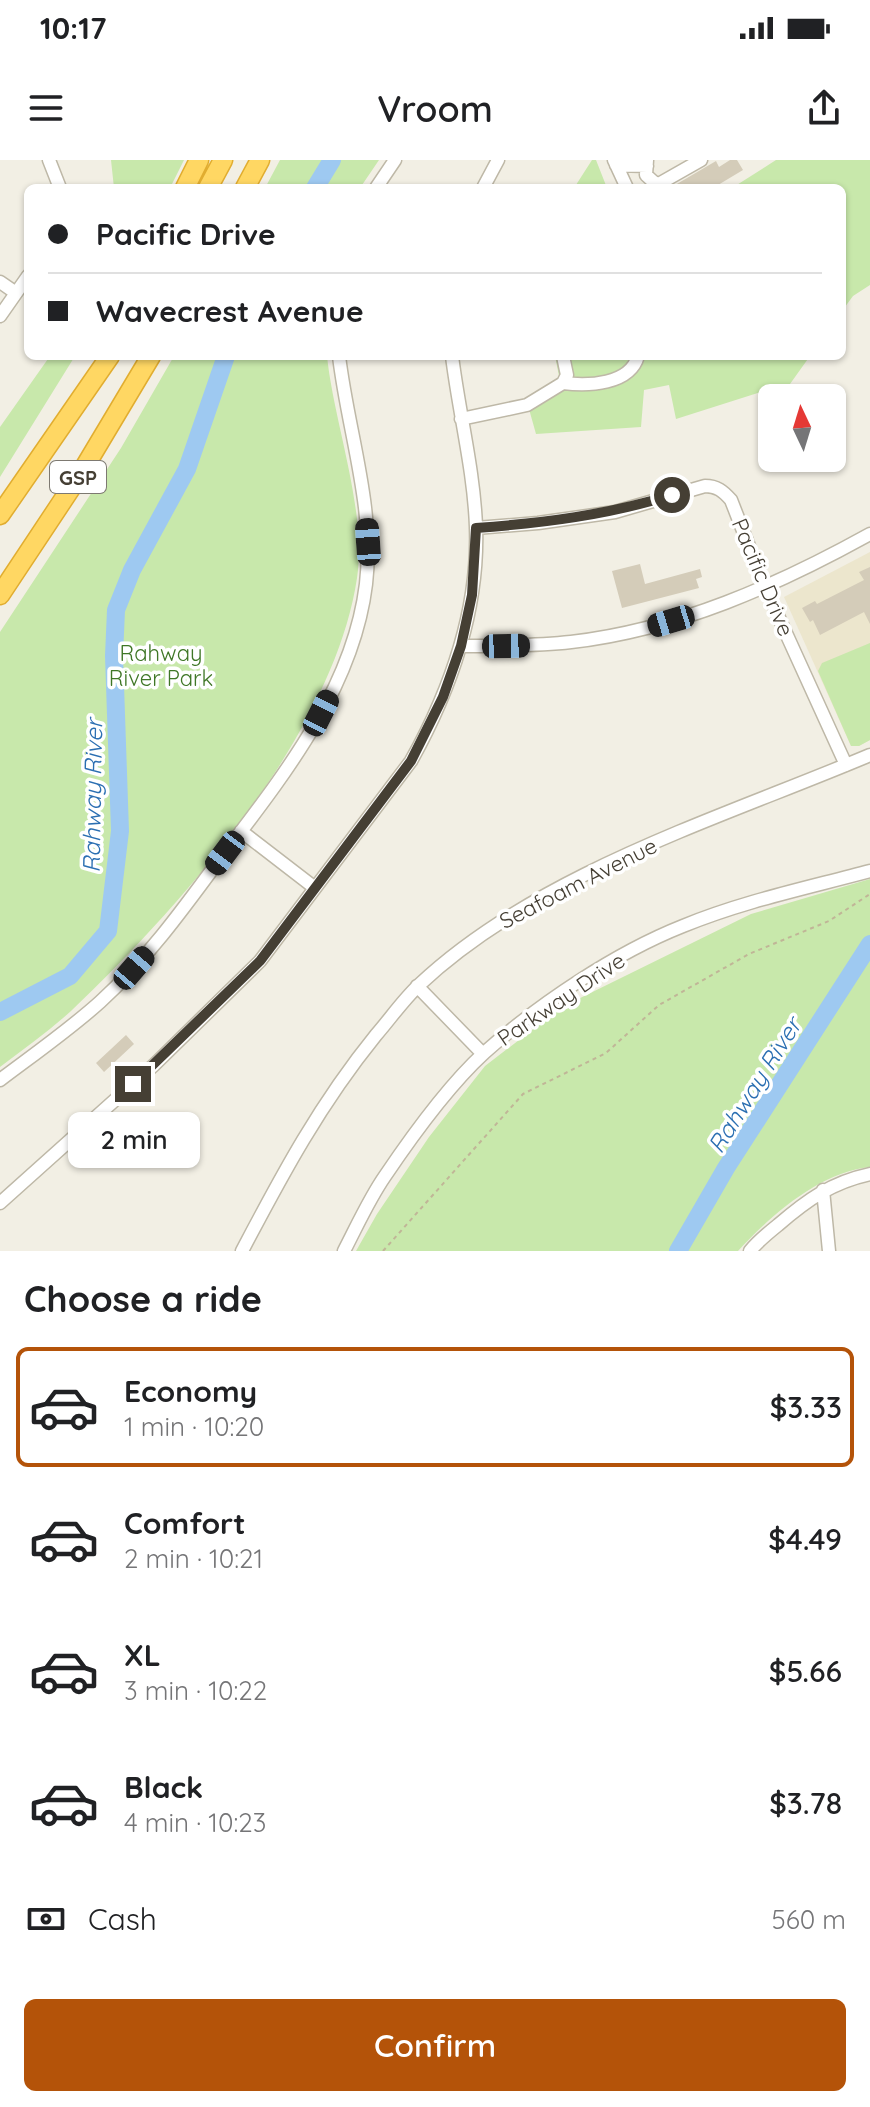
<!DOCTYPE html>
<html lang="en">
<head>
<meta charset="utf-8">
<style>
	body { margin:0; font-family:Quicksand,sans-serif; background:#f2f2f2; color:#202124; height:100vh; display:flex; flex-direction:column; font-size:30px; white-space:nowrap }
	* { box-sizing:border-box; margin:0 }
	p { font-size:26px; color:#757577 }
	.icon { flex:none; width:44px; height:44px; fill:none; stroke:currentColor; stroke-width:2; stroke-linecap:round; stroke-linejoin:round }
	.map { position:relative; height:1091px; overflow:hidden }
	.sheet { display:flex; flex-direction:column; background:#fff; flex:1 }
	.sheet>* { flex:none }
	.hud { position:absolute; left:24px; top:24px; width:822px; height:176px; border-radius:12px; box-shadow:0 2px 6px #0004; display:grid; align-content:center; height:176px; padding:0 24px; background:#fff }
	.needle { width:52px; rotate:356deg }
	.buttons { position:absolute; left:758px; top:224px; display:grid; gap:16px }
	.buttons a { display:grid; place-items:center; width:88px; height:88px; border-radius:12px; background:#fff; box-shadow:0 2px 6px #0004; font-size:40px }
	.end { position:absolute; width:36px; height:36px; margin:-18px; border:10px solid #453f34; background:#fff; box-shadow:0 0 0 4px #fff }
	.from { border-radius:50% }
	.bubble { position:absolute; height:56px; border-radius:12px; background:#fff; box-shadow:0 2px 6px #0004; font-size:26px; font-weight:600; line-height:56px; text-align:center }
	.car { position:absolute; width:24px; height:48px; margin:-24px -12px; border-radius:10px; box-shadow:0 0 6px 2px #0007; background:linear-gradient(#222 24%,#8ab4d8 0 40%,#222 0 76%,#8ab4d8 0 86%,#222 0) }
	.hud b { display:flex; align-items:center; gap:28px; height:76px; font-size:30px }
	.hud b+b { border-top:2px solid #e0e0e0 }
	.hud i { width:20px; height:20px; background:#202124 }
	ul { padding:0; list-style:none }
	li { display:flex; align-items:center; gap:24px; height:120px; margin:0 16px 12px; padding:0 8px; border:4px solid transparent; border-radius:12px }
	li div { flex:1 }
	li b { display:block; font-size:30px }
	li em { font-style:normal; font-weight:600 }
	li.on { border-color:#b45309 }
	li>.icon { width:72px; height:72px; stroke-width:1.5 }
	h2 { padding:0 24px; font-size:36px; line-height:96px }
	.pay { display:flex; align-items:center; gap:20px; height:88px; padding:0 24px; font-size:30px }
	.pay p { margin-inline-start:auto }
	.cta { display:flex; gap:16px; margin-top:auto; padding:16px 24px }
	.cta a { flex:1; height:92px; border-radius:12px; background:#b45309; color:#fff; font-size:32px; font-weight:600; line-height:92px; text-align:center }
	.status { display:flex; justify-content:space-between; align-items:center; height:56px; padding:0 40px; background:#fff; direction:ltr }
	.status svg { height:22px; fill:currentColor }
	header { display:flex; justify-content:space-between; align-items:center; height:104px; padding:0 24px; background:#fff; font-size:36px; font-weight:600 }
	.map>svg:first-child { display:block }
</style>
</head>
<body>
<div class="status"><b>10:17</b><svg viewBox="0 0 49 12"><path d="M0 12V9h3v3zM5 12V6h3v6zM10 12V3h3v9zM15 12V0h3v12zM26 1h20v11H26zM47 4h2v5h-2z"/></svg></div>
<header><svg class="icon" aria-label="menu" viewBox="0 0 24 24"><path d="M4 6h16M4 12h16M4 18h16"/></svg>Vroom<svg class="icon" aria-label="share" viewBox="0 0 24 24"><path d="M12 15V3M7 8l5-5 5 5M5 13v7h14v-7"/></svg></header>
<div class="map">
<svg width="870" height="1091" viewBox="0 0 870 1091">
	<rect width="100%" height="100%" fill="#f2efe4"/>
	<path fill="#ece6cd" d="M 870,392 L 870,580 L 859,586 L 851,586 L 784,437 Z"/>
	<path fill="#c8e8ab" d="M 111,0 L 184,0 L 170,28 L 114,28 Z
		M 280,0 L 379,0 L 360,28 L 265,28 Z
		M 592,0 L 596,0 L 607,28 L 574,28 Z
		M 776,0 L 870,0 L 870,125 L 853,136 L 842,151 L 842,28 L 732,28 Z
		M 50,196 L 75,196 L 0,317 L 0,267 Z
		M 174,196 L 327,196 C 334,264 367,350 357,418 C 334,573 182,746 71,851 C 49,871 24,889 0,907 L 0,472 L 121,288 Z
		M 555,196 L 810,196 L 780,238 L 772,239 L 764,231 L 676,259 L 669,225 L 644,230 L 641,267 L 536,274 L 529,249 L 562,231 Z
		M 870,483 L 870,580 L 859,586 L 851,586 L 818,511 L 822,503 Z
		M 870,719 L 870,1007 C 820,1012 771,1055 738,1091 L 356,1091 L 377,1054 L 429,977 L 485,906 L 562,847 L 751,754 Z"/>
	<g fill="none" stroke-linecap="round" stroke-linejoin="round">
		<path stroke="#9ec9f1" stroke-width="18" d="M 315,28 L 332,0
			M 0,852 L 70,816 L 108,771 L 120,671 L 114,496 L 116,450 L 132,410 L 187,309 L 226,196
			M 678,1091 L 726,1008 L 870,784"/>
	</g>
	<path fill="#d4ccb9" d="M 730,0 L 737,0 L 743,10 L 713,28 L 670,28 L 716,1 L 719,7 Z
		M 640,404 L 645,424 L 700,409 L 702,417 L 696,419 L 699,428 L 622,448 L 612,411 Z
		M 870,407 L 870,464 L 864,452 L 820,475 L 813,460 L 810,462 L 802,448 L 815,441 L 817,444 L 864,420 L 859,412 Z
		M 126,875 L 134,884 L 104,912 L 96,903 Z"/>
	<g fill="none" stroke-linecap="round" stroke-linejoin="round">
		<defs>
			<path id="minor" d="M 49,0 L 60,28
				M 614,0 L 627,28
				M 647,0 L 646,15 L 657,25 L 701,0
				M 616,5 L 647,6
				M 376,28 L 395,0
				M 483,28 L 498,0
				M 0,122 L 16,133
				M 0,156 L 28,116
				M 563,223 C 588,226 630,225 638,196
				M 563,223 L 567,215 L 563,196
				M 461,259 L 527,245 L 563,223
				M 476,368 L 538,363 L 615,352 L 705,326 C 717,326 723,331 731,340 L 765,427 L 846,605
				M 461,486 C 498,486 535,486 571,482 C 677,470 778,425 870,374
				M 241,671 L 315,728
				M 417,826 L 483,894
				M 0,920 C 33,895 69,870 100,842 C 145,801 181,752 217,703 C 280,620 353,531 366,424 C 375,347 348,272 339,196
				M 823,1030 L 829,1091
				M 0,1043 L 154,905 L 260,801 L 411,601 C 451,529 479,451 476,367 C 474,310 459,253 452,196
				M 242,1091 C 283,1013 320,944 376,875 C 390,859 403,840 419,825 C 538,713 721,658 870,595
				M 344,1091 C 357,1066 369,1039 385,1016 C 412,976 448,926 484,893 C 539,844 615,793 683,766 C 744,741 807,728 870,711
				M 750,1091 C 758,1081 768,1073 778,1065 C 807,1040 832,1022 870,1014"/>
			<path id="highway" d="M 185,28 L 199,0
				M 208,28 L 223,0
				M 245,28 L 260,0
				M 0,355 L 110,196
				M 0,435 L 81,313 L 151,196"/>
		</defs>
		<use href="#minor" stroke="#beb8a7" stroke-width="15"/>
		<use href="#highway" stroke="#e1ad30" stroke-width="21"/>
		<path stroke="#c0b597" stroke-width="2" stroke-dasharray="4 4" stroke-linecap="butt" d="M 383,1091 L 523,934 L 606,893 L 659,845 L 749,794 L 829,761 L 870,734"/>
		<use href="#minor" stroke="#fff" stroke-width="12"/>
		<use href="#highway" stroke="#ffd763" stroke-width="18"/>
	</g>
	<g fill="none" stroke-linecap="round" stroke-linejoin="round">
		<path stroke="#453f34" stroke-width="10" d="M 133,924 L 260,801 L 411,601 L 443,537 L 461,486 L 472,435 L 476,368 C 544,363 607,355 672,335"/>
	</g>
	<g text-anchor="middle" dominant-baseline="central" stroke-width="7" stroke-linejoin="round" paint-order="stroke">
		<rect fill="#fff" stroke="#7d7971" stroke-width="2" x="50" y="301" width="56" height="32" rx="6"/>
		<g font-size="20" font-weight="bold" fill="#453f34">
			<text x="78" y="317">GSP</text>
		</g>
		<g font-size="22" fill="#453f34" stroke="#fff">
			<text transform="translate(763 417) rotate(67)">Pacific Drive</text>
			<text transform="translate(578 723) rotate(-27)">Seafoam Avenue</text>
			<text transform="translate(561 839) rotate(-34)">Parkway Drive</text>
		</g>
		<g font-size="22" fill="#3f7726" stroke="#fff">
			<text x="161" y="493">Rahway<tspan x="161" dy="25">River Park</tspan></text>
		</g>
		<g font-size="24" font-style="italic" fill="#2b6fb2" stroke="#fff">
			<text transform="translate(92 636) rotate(-89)">Rahway River</text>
			<text transform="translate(754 925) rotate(-58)">Rahway River</text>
		</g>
	</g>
</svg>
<div class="buttons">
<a><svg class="needle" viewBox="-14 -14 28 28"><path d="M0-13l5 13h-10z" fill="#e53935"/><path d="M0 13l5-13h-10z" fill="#757577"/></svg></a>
</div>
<i class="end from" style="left:672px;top:335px"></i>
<i class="end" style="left:133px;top:924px"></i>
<div class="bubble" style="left:68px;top:952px;width:132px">2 min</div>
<i class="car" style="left:368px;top:382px;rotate:356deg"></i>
<i class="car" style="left:671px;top:461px;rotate:253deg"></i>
<i class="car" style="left:506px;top:486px;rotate:89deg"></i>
<i class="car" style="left:321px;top:553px;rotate:27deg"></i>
<i class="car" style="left:225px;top:693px;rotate:217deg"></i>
<i class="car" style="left:134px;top:808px;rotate:41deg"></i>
<div class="hud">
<b><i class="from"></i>Pacific Drive</b>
<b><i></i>Wavecrest Avenue</b>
</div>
</div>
<section class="sheet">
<h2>Choose a ride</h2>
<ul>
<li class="on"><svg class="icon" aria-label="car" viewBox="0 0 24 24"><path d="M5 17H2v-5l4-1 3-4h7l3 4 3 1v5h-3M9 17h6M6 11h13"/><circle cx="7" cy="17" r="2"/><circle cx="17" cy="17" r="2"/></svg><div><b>Economy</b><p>1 min · 10:20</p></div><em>$3.33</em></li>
<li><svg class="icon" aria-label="car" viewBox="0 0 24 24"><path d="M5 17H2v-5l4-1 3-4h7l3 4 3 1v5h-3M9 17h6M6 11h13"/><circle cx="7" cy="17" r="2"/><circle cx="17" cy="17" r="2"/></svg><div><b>Comfort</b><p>2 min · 10:21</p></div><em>$4.49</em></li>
<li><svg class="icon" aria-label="car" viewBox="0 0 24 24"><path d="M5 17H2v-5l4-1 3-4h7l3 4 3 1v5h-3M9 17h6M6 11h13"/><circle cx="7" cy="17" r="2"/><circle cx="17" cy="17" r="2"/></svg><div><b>XL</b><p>3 min · 10:22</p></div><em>$5.66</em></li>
<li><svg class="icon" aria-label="car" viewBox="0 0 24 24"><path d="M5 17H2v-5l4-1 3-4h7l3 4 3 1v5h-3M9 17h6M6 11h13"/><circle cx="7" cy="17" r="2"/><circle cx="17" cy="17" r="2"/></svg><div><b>Black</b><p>4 min · 10:23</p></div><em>$3.78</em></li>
</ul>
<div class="pay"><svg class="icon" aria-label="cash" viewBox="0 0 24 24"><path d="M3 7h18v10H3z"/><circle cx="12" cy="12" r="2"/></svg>Cash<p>560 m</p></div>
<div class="cta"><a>Confirm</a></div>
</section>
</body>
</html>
